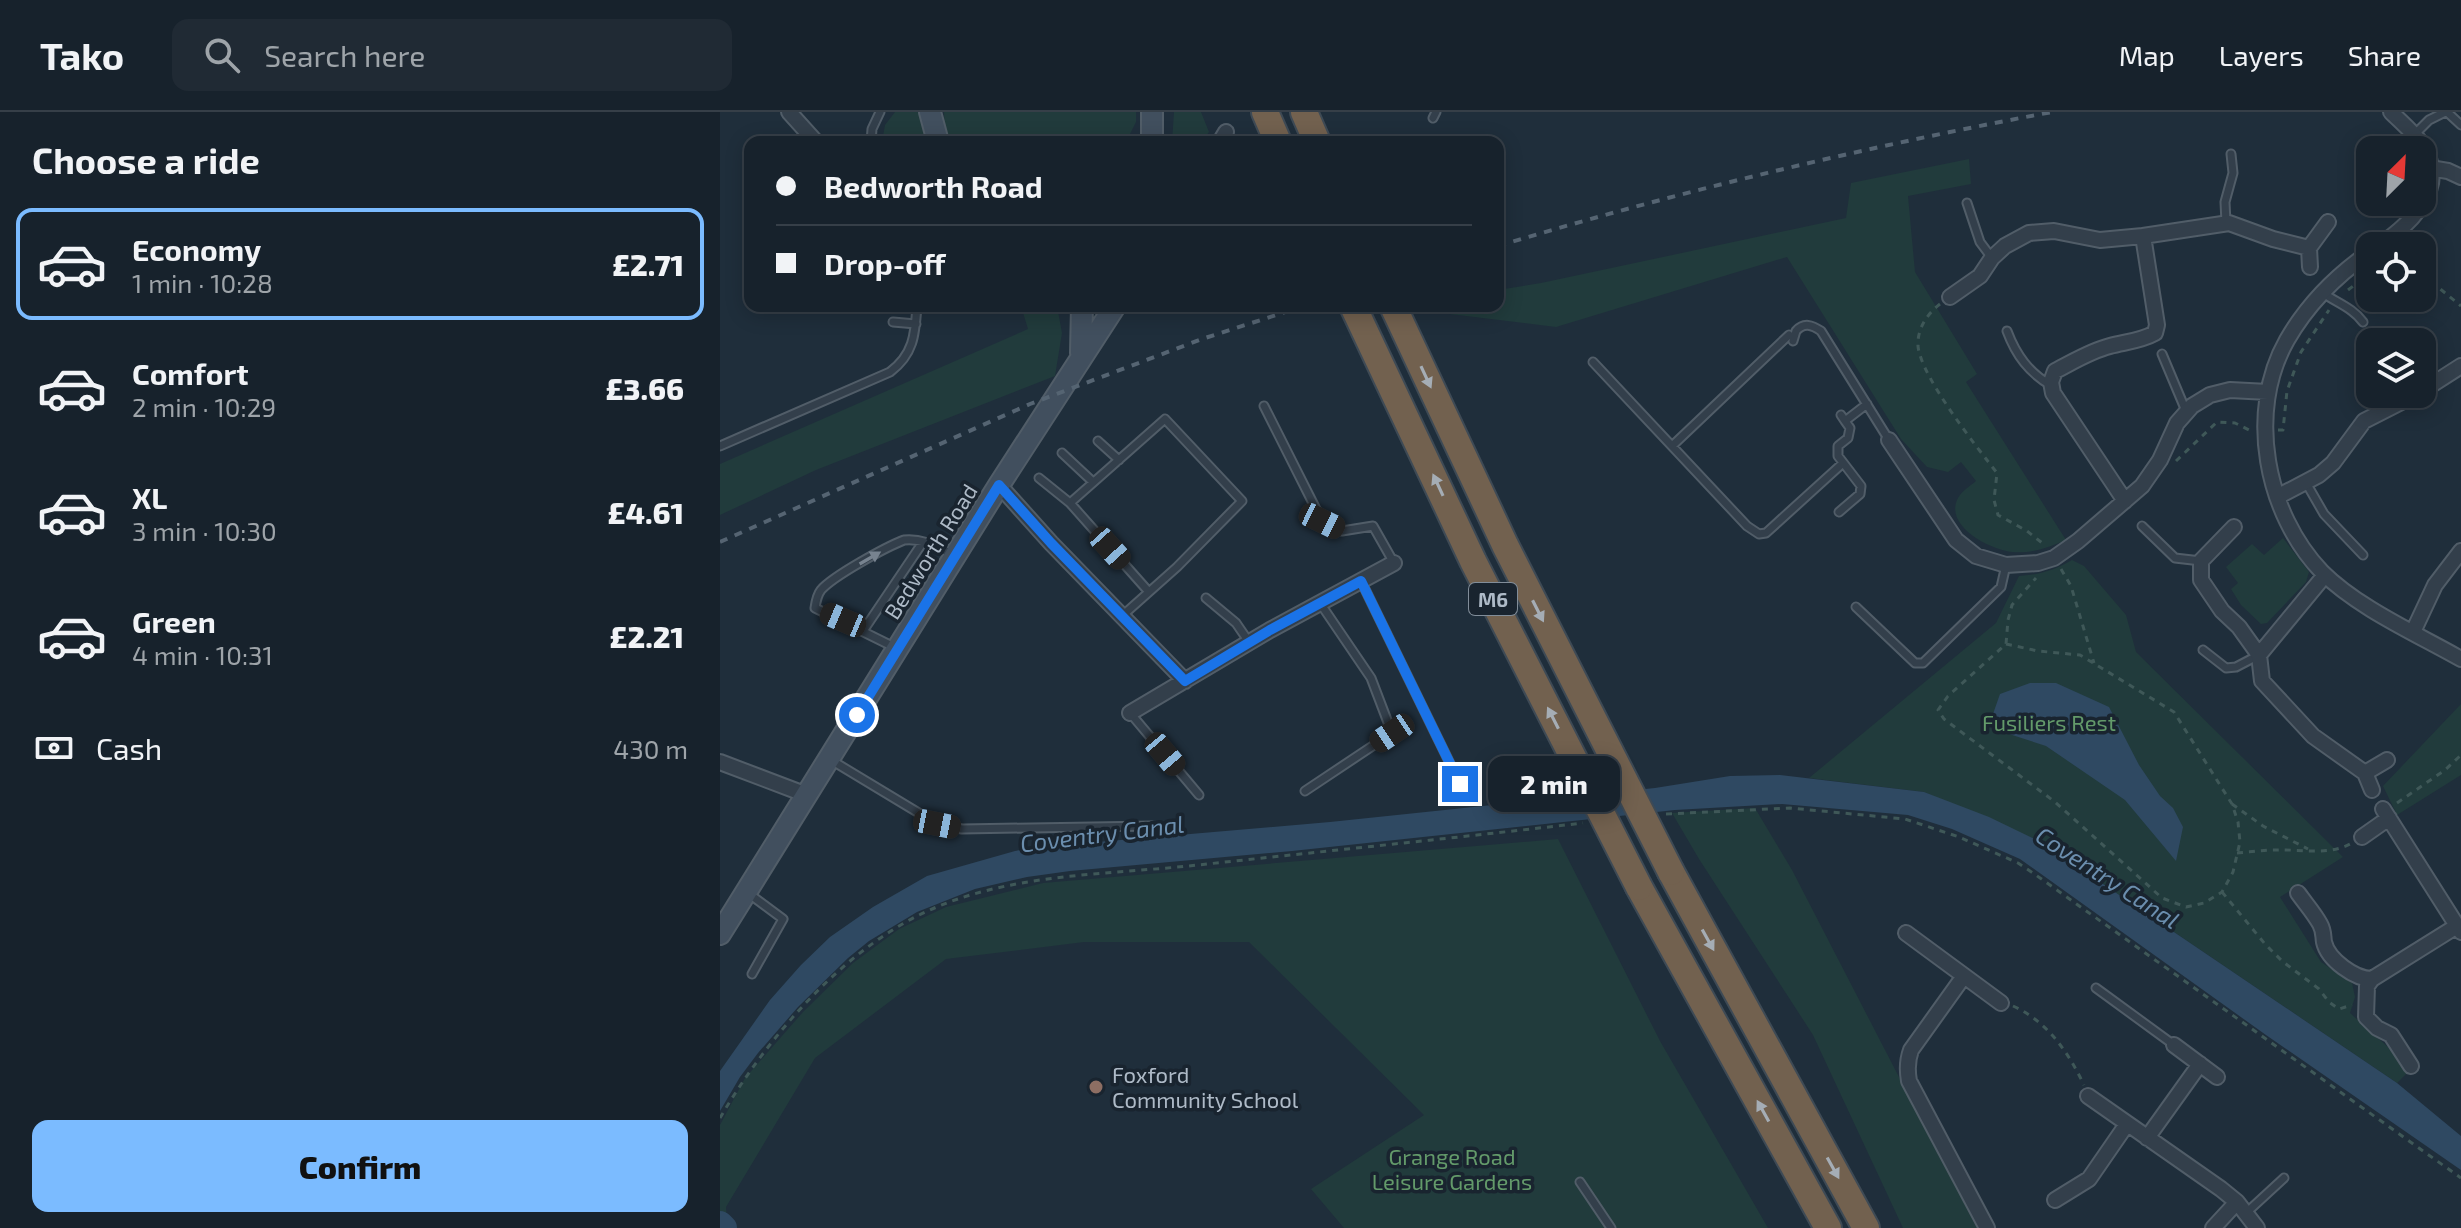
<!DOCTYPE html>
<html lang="en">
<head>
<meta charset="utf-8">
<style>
	body { margin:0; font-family:"Exo 2",sans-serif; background:#202a34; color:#f1f3f6; height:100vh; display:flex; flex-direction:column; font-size:30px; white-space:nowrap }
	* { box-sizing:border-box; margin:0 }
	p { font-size:26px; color:#9ea4a9 }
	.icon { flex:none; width:44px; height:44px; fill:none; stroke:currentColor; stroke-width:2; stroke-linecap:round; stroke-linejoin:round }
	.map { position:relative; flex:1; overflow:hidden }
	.sheet { display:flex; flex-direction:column; background:#17222c; width:720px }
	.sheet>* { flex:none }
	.hud { position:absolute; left:24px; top:24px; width:760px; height:176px; border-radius:16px; box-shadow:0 4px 20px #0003,0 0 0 2px #363f48; display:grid; align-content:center; height:176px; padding:0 32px; background:#17222c }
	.needle { width:52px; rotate:24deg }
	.tools { position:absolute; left:1636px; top:24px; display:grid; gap:16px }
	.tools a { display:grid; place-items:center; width:80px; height:80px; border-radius:16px; background:#17222c; box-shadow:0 4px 20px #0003,0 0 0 2px #363f48; font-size:40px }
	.end { position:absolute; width:36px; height:36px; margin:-18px; border:10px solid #1a73e8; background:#fff; box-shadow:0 0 0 4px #fff }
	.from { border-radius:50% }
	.bubble { position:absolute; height:56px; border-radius:16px; background:#17222c; box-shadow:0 4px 20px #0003,0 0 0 2px #363f48; font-size:26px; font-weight:800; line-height:56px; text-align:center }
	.car { position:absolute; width:24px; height:48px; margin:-24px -12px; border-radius:10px; box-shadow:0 0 6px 2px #0007; background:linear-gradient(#222 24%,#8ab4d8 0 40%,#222 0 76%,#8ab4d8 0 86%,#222 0) }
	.hud b { display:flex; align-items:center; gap:28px; height:76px; font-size:30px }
	.hud b+b { border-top:2px solid #363f48 }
	.hud i { width:20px; height:20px; background:#f1f3f6 }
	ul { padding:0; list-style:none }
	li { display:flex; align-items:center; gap:24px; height:112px; margin:0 16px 12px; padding:0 16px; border:4px solid transparent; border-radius:16px }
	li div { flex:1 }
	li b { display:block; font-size:30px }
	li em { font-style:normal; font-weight:800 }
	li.on { border-color:#7bbbff }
	li>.icon { width:72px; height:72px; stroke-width:1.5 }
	h2 { padding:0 32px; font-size:36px; line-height:96px }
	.pay { display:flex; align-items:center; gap:20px; height:88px; padding:0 32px; font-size:30px }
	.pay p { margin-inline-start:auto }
	.primary-button { display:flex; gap:16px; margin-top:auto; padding:16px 32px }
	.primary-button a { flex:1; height:92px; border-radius:16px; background:#7bbbff; color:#111; font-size:32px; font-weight:800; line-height:92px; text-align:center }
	header { display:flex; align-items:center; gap:48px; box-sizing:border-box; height:112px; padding:0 40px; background:#17222c; border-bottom:2px solid #363f48 }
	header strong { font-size:38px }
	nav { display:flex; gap:44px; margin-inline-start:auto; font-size:28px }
	.search { width:560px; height:72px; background:#202a34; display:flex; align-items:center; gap:20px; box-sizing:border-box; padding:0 28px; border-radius:16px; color:#9ea4a9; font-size:30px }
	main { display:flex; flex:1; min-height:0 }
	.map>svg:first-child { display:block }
</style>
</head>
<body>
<header>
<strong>Tako</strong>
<div class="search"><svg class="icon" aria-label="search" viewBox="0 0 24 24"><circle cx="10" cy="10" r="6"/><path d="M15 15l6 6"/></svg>Search here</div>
<nav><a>Map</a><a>Layers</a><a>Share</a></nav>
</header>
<main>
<section class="sheet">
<h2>Choose a ride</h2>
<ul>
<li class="on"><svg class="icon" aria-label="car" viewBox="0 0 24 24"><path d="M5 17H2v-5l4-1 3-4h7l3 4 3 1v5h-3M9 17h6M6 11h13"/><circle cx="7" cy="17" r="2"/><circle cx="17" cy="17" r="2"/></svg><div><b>Economy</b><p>1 min · 10:28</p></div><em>£2.71</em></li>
<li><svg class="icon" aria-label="car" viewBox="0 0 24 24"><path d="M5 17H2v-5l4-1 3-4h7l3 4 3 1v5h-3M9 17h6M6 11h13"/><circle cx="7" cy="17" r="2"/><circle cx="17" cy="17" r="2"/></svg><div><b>Comfort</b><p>2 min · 10:29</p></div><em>£3.66</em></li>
<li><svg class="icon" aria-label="car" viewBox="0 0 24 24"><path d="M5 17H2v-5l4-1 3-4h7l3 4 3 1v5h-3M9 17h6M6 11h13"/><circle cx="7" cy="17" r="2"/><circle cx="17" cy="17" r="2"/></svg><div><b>XL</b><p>3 min · 10:30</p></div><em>£4.61</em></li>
<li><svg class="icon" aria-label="car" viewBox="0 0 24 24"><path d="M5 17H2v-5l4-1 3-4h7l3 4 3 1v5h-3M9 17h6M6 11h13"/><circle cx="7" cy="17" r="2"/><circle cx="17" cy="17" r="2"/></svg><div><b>Green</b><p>4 min · 10:31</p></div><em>£2.21</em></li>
</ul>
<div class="pay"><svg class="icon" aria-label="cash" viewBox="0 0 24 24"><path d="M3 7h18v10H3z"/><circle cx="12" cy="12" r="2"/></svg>Cash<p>430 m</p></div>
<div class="primary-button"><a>Confirm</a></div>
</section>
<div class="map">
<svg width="1741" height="1116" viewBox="0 0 1741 1116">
	<rect width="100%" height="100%" fill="#1f2e3b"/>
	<path fill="#213b3c" d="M 175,0 L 202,0 L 208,30 L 162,30 L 165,13 Z
		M 224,0 L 416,0 L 416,10 L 406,30 L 228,30 L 225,25 Z
		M 454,0 L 481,0 L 489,20 L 481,30 L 452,30 Z
		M 1249,47 L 1251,72 L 1188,84 L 1195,160 L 1257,262 L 1246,270 L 1346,428 C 1330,435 1311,442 1292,440 C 1271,438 1223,414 1238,386 C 1242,379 1250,374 1256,369 L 1241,350 L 1228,360 L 1207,355 L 1181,327 L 1067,145 L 836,215 L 713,200 L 705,194 L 778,194 L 778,178 L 821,171 L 1126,106 L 1131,71 Z
		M 301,194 L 337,194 L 342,221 L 335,264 L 96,358 L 0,403 L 0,352 L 308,217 Z
		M 1563,426 L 1589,460 L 1586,470 L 1547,511 L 1541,512 L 1521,493 L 1511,477 L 1518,471 L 1506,455 L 1532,432 L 1544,443 Z
		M 1352,448 L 1364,454 L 1406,503 L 1416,540 L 1623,745 L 1560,785 L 1601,850 L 1632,871 L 1635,885 L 1630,901 L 1669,936 L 1688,960 L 1677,971 L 1321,730 L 1204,680 L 1089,666 L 1276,511 L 1299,464 C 1319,463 1335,458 1352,448 Z
		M 1741,592 L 1741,663 L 1677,703 L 1663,674 Z
		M 1035,696 L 1072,758 L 1257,1116 L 1183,1116 L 1093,923 L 979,747 L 952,701 Z
		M 838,727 L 940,929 L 1048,1116 L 624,1116 L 591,1077 L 704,1003 L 529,830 L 364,830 L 226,847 L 95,946 L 6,1095 L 7,1111 L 13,1116 L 0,1116 L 0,1013 L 25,966 L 83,900 L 133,851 L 179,817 L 226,795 L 323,771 Z"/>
	<path fill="#2f4962" d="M 1310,571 L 1336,571 L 1389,595 L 1419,653 L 1440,684 L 1453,696 L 1463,715 L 1456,749 L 1405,688 L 1326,634 L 1289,622 L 1278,613 L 1273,602 L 1280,582 Z
		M 1060,663 L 1204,680 L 1269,705 L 1321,730 L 1677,971 L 1741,1024 L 1741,1058 L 1546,923 L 1300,747 L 1232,717 L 1188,703 L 1062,692 L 955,698 L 572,739 L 350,759 L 307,765 L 255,777 L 197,800 L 149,829 L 128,846 L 78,895 L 38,941 L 20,965 L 0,999 L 0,959 L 50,888 L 81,853 L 110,825 L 153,795 L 207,764 L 295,739 L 319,735 L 610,710 L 935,676 L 1010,664 Z"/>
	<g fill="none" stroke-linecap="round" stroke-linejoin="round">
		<path stroke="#2f4962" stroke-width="26" d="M 0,1112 L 4,1116"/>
		<defs>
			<path id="service" d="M 1727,0 L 1741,13
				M 713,6 L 716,0
				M 1694,23 L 1709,8 L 1725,0
				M 151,30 L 152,17 L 160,0
				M 1247,91 L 1260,130 L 1272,146
				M 1506,111 L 1505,90 L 1513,61 L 1511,42
				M 1603,181 C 1617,191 1633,196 1643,210
				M 173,210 L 196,212
				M 1287,219 C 1296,243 1309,261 1332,274
				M 1073,229 L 1076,219 C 1084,210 1092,213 1101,219 L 1169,328
				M 1442,242 L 1466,299
				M 873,250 L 1027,414 L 1039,422 L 1046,421 L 1123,351
				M 544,294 L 602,409 L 622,419 L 653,414 L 674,451
				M 1121,303 L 1125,309 L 1147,292
				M 378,329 L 399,348
				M 0,334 L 170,260 C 194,242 195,222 197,194
				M 952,334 L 1069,223
				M 342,341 L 373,370
				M 319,366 L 350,391
				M 1585,369 L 1604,402 L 1643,443
				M 1119,400 L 1140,382 L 1141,374 L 1118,344 L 1118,334 L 1128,326 L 1130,316 L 1125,309
				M 1422,414 L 1455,446 L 1481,449
				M 641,469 L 740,672
				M 486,486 L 516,511 L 529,530
				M 1136,495 L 1195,551 L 1203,551 L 1281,475 L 1286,453
				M 402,504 L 457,455 L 522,389 L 445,307 L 350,391 L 429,480
				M 143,519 L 203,430
				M 176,536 L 95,496 C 96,489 97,483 101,478 C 113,464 166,435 184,428 C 203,426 217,435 234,443
				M 1483,538 L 1506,556 L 1516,555 L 1539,543
				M 411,602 L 479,683
				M 111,648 L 217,712 L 242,717 L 432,714
				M 585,679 L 672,621 L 651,566 L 600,491
				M 28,781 L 63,807 L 32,862
				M 1376,876 L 1454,933
				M 860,1070 L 891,1116
				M 1526,1101 L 1564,1066"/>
			<path id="minor" d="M 69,0 L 96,30
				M 500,30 L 506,20
				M 1710,56 L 1728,59 L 1741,65
				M 1659,134 C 1692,111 1731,75 1701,31 C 1693,20 1681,10 1671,0
				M 1650,140 C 1617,163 1587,193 1567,228 C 1526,300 1546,402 1602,460 C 1638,496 1697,522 1741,547
				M 1590,155 L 1589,136 L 1608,110
				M 1230,185 L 1260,164 L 1272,146 L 1285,134 L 1309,121 L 1334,119 L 1380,128 L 1423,124 L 1509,111 L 1553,127 L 1589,136
				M 1702,279 L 1741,254
				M 1169,328 L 1236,428 L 1256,444 L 1286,453 L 1318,451 L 1334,446 L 1358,429 L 1422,374 L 1440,348 L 1457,311 L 1472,294 L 1490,283 L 1510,278 L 1548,280
				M 279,373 L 331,431 L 465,569
				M 1557,385 L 1599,363 L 1613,351 L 1644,309 L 1697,282
				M 1405,389 L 1333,281 L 1331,270 L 1335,259 C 1353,250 1370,239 1390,234 C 1405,230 1421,229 1435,221 L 1437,213 L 1423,124
				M 1514,415 L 1481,449 L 1481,468 L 1502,499 L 1519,515 L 1539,543
				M 1605,463 L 1539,543 L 1542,569 L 1593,624 L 1645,661
				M 1693,520 L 1715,473 L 1741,439
				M 410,601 L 550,518 L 674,451
				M 0,650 L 87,683
				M 1652,678 L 1645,661 L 1667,648
				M 1663,697 L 1741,820
				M 1642,725 L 1669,706
				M 1578,781 C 1585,791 1594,801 1600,812 C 1604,819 1603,824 1604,830 C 1608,848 1635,867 1652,867
				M 1186,821 L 1281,891
				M 1244,864 L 1191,938 C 1187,949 1187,958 1189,969 L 1267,1116
				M 1454,933 L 1497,965
				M 1691,954 L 1671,923 L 1657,916 L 1646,905 L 1647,874 L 1652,867 L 1737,814
				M 1368,984 L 1501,1077 L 1517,1090 L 1537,1116
				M 1427,1026 L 1480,952
				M 1335,1088 L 1369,1067 L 1407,1012
				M 1493,1116 L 1517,1090"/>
			<path id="secondary" d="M 210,0 L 218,30
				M 432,0 L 432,30
				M 361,241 L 362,194
				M 0,822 L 279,373 L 395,194"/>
			<path id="motorway" d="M 545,0 L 558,30
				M 584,0 L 597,30
				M 951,760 L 1146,1116
				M 919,775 L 1108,1116"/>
		</defs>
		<use href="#service" stroke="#515d68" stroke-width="11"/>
		<use href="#minor" stroke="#515d68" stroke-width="18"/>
		<use href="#secondary" stroke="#515d68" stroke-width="24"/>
		<use href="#motorway" stroke="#3e4a55" stroke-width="30"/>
		<path stroke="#3f5858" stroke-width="3" stroke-dasharray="6 6" stroke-linecap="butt" d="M 1702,162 L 1741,194
			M 1628,178 L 1650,161
			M 1220,192 C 1207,202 1197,217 1198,234 C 1201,265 1256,334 1277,361 L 1274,388 L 1278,403 L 1307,419 L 1326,434
			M 1558,318 L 1563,318 L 1567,279 L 1581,240 L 1609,198
			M 1456,349 L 1497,310 L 1515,311 L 1531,319
			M 1341,457 L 1351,474 L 1374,551
			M 1286,532 L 1318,539 L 1360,543 L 1454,600 L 1512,692 L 1518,710 L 1520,730 L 1513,760 L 1502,780 L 1484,791 L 1466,795 L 1442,786 L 1335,690 L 1224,607 L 1218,598 L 1228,584 L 1286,532 L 1288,508 L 1292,493 L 1316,466
			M 1677,691 L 1725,658 L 1741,643
			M 1512,692 L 1543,714 L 1588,737
			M 946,702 L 1070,696 L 1185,707 L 1239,725 L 1298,751 L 1313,761 L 1741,1066
			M 1517,741 C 1530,740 1543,738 1556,738 C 1580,737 1610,744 1632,731
			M 1502,780 L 1545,832 L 1562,849 L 1599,877 L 1609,890 L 1619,897 L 1632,893
			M 1293,894 C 1328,910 1348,940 1364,973
			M 0,1006 C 42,934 107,857 179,814 C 269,760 378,764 478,753 C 606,739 735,726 863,711"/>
		<use href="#service" stroke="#333f4b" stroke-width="7"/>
		<use href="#minor" stroke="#333f4b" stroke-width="14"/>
		<use href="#secondary" stroke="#414f5e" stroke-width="20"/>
		<use href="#motorway" stroke="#72614f" stroke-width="26"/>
		<path stroke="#556472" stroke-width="4" stroke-dasharray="8 8" stroke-linecap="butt" d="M 778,134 C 960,79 1145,35 1332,0
			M 0,430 L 310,292 L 482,227 L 584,194"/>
		<defs>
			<path id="motorway-bridge" d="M 633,194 L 753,449 L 919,775
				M 673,194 L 785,433 L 951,760"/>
		</defs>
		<use href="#motorway-bridge" stroke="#3e4a55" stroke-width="30" stroke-linecap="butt"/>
		<use href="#motorway-bridge" stroke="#72614f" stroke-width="26"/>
	</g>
	<defs><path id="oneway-solid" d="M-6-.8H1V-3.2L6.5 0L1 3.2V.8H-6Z" transform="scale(2)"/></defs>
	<g fill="#a5adb5">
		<use href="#oneway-solid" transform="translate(706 265) rotate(65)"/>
		<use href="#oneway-solid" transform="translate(718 373) rotate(-115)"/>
		<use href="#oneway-solid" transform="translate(818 499) rotate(63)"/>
		<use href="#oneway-solid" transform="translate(833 606) rotate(-117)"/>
		<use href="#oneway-solid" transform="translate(988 828) rotate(61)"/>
		<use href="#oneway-solid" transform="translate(1043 999) rotate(-119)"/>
		<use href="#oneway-solid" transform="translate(1113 1056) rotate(61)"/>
	</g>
	<use fill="#77838f" href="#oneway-solid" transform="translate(150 446) rotate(-30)"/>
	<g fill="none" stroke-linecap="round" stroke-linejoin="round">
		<path stroke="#1a73e8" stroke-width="10" d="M 137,603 L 279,373 L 331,431 L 465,569 L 550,518 L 641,469 L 740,672"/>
	</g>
	<circle fill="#8d6e63" stroke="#19242f" stroke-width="3" cx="376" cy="975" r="8"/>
	<g text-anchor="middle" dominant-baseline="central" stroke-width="7" stroke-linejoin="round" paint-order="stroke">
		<rect fill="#19242f" stroke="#818d99" stroke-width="2" x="749" y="471" width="48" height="32" rx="6"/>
		<g font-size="20" font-weight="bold" fill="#aebac7">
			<text x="773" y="487">M6</text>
		</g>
		<g font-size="22" fill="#aebac7" stroke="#19242f">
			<text transform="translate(210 439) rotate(-58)">Bedworth Road</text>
		</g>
		<g font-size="22" fill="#639a6a" stroke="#19242f">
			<text x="1329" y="610">Fusiliers Rest</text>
			<text x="732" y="1044">Grange Road<tspan x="732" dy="25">Leisure Gardens</tspan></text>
		</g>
		<g font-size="22" fill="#aebac7" stroke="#19242f" text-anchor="start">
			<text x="392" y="962">Foxford<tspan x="392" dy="25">Community School</tspan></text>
		</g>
		<g font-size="24" font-style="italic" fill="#6b8eae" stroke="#19242f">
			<text transform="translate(382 721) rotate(-7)">Coventry Canal</text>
			<text transform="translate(1388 765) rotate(33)">Coventry Canal</text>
		</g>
	</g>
</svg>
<div class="tools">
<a><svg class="needle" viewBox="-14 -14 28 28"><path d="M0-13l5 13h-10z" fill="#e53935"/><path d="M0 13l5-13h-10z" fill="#9ea4a9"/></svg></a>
<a><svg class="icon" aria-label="locate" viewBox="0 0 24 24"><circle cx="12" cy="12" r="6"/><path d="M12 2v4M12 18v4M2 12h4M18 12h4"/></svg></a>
<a><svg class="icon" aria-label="layers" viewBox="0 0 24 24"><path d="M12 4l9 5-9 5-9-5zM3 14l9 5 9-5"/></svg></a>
</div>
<i class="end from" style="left:137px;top:603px"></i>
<i class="end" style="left:740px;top:672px"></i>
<div class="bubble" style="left:768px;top:644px;width:132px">2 min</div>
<i class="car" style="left:602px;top:409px;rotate:116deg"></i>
<i class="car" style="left:390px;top:436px;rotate:138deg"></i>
<i class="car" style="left:123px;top:508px;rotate:293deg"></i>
<i class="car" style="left:672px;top:621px;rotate:236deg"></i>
<i class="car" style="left:445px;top:642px;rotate:140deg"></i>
<i class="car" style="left:217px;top:712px;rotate:101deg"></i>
<div class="hud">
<b><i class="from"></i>Bedworth Road</b>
<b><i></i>Drop-off</b>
</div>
</div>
</main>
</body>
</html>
